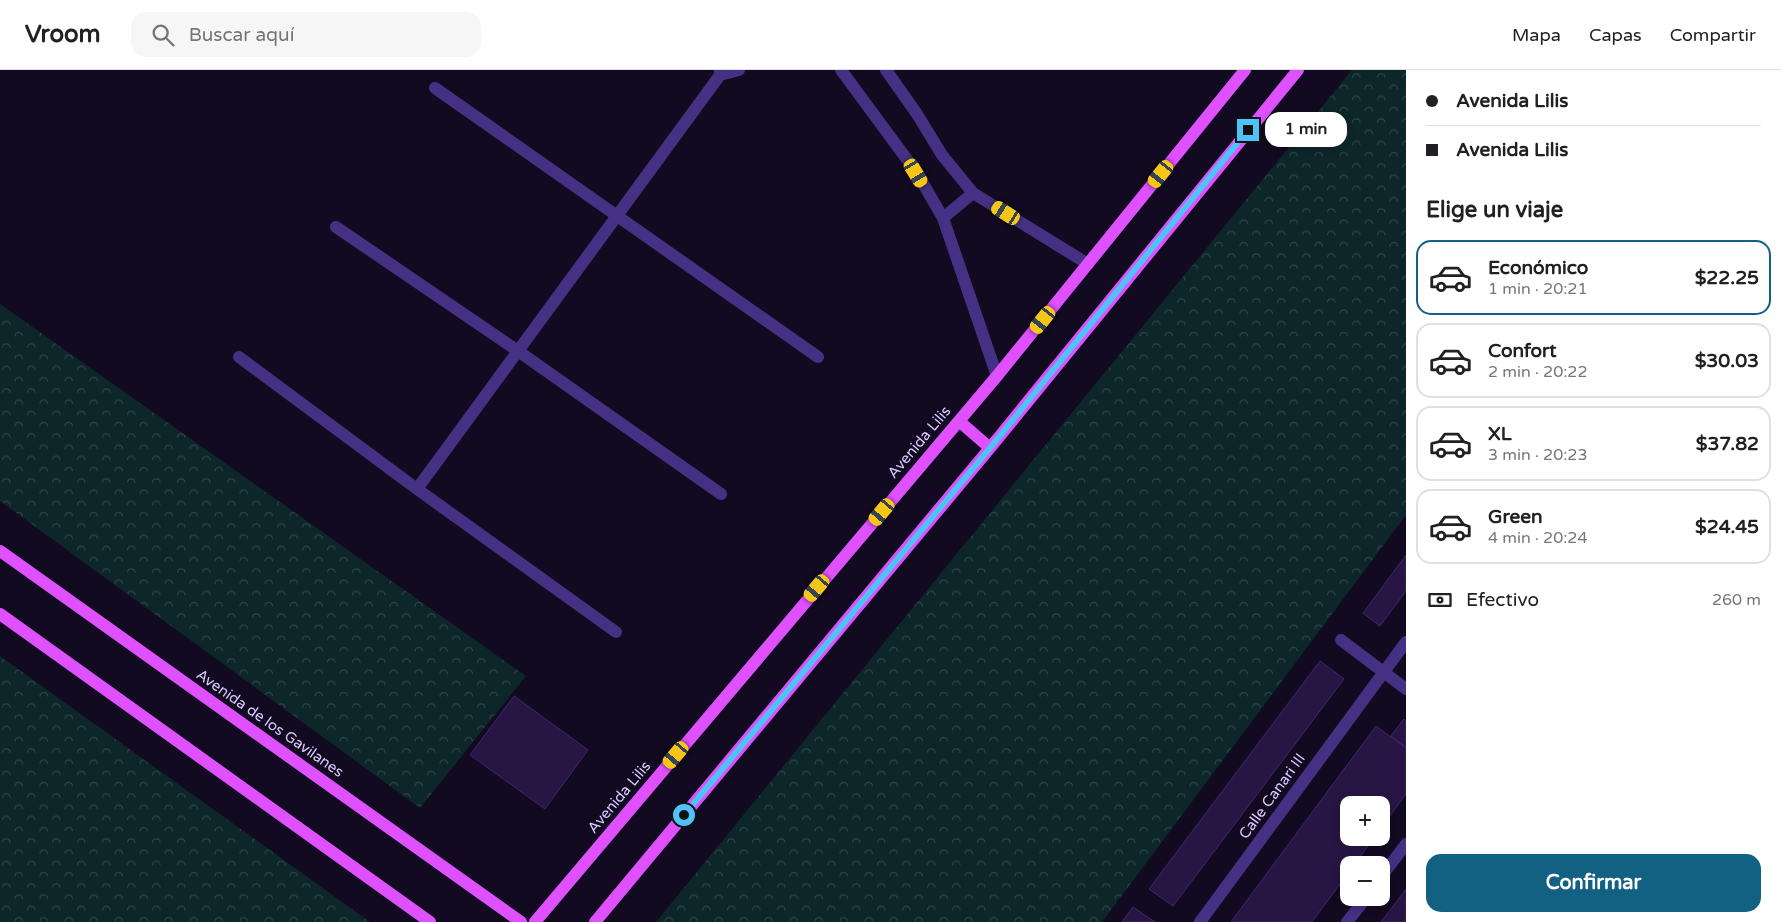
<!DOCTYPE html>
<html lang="es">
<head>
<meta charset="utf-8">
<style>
	body { margin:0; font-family:"Varela Round",sans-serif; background:#f6f6f6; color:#202124; height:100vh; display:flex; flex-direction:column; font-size:19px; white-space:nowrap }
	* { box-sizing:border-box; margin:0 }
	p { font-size:16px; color:#757577 }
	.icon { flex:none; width:28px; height:28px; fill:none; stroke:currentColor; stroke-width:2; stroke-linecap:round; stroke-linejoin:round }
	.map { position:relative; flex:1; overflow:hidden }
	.drawer { display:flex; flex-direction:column; background:#fff; width:375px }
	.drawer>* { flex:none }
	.guide { display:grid; align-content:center; height:110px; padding:0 20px; background:#fff }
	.tools { position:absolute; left:1340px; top:726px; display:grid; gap:10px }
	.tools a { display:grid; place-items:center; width:50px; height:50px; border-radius:10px; background:#fff; box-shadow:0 2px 8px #0003; font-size:25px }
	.end { position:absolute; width:22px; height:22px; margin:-11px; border:6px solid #4fc3f7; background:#111; box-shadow:0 0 0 2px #111 }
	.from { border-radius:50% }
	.bubble { position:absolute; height:35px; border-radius:15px; background:#fff; box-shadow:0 2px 8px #0003; font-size:16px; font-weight:700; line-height:35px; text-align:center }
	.car { position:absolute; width:15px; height:30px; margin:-15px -8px; border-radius:6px; box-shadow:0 0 4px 1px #0007; background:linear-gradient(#f5c518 24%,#345 0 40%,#f5c518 0 76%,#345 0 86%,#f5c518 0) }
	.guide b { display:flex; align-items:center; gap:18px; height:48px; font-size:19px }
	.guide b+b { border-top:1px solid #e0e0e0 }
	.guide i { width:12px; height:12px; background:#202124 }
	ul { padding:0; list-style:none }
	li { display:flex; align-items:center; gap:15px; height:75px; margin:0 10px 8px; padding:0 10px; border:2px solid #e0e0e0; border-radius:15px }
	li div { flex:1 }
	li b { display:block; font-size:19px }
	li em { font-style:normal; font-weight:700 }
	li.selected { border-color:#126082 }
	li>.icon { width:45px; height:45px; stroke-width:1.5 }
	h2 { padding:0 20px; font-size:22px; line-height:60px }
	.pay { display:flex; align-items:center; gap:12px; height:55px; padding:0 20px; font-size:19px }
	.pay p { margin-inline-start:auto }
	.action { display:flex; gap:10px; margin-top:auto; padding:10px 20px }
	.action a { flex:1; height:58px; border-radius:15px; background:#126082; color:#fff; font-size:20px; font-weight:700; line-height:58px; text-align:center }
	header { display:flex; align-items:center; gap:30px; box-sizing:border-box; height:70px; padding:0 25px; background:#fff; border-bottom:1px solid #e0e0e0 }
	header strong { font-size:24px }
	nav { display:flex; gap:28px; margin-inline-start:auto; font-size:18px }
	.search { width:350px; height:45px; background:#f6f6f6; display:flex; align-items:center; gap:12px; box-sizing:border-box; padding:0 18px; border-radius:15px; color:#757577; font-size:19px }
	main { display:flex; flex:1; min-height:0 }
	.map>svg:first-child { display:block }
</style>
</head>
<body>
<header>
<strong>Vroom</strong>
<div class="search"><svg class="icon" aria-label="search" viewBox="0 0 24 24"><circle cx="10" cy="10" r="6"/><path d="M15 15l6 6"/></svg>Buscar aquí</div>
<nav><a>Mapa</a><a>Capas</a><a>Compartir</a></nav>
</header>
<main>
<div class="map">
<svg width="1406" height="852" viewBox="0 0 1406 852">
	<defs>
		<pattern id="forest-crowns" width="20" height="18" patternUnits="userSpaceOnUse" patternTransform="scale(1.25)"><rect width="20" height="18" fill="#0d262a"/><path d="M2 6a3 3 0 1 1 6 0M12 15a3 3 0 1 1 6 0" fill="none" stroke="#30444a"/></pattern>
	</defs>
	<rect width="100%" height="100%" fill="#120a20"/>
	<path fill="url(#forest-crowns)" d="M 1352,0 L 1406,0 L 1406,445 L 1102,852 L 656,852 Z
		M 0,234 L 526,606 L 420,738 L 0,431 Z
		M 0,586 L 370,852 L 0,852 Z"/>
	<path fill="#271543" stroke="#422571" d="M 1406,485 L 1406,521 L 1380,556 L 1363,543 Z
		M 1320,591 L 1344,609 L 1173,836 L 1149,819 Z
		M 514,626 L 588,680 L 545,739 L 470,685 Z
		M 1404,649 L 1406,651 L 1406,677 L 1391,666 Z
		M 1376,656 L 1406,678 L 1406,724 L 1381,758 L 1381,735 L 1349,735 L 1349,768 L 1374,768 L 1354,795 L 1349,795 L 1349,802 L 1312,852 L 1231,852 Z
		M 1406,819 L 1406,852 L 1381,852 Z
		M 1133,837 L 1155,852 L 1122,852 Z"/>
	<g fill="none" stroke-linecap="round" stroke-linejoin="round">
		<path stroke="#443184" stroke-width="12" d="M 841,0 L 917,103 L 943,148 L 997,306
			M 886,0 L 917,44 L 942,85 L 973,123 L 1088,194
			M 720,5 L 739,0
			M 435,18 L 818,287
			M 943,148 L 973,123
			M 336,157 L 518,281 L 721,424
			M 239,287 L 417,419 L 616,562
			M 417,419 L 720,5 L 720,0
			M 1341,570 L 1406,619
			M 1381,807 L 1406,774
			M 1200,852 L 1406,572
			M 1347,852 L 1366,828"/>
		<path stroke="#df50ff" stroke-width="12" d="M 959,351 L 990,378
			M 0,481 L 521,852
			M 0,544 L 430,852
			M 535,852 L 997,306 L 1245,0
			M 595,852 L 990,378 L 1298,0"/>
	</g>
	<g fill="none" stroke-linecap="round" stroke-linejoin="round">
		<path stroke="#4fc3f7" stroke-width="6" d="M 684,745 L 990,378 L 1248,60"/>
	</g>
	<g text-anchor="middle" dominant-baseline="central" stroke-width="4.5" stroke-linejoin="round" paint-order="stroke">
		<g font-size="15" fill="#dac9ff" stroke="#120a20">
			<text transform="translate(919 372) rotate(-50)">Avenida Lilis</text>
			<text transform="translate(270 653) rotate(35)">Avenida de los Gavilanes</text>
			<text transform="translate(1272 726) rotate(-54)">Calle Canari III</text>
			<text transform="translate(619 727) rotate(-50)">Avenida Lilis</text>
		</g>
	</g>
</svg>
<div class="tools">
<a>+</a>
<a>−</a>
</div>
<i class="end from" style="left:684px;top:745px"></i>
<i class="end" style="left:1248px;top:60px"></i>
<div class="bubble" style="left:1265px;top:42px;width:82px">1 min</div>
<i class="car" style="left:916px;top:103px;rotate:149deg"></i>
<i class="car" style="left:1161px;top:104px;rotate:219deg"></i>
<i class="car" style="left:1006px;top:143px;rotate:302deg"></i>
<i class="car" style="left:1043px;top:250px;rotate:219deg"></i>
<i class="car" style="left:882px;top:442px;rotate:220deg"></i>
<i class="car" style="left:817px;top:518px;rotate:220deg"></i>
<i class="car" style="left:676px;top:685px;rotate:220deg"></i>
</div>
<section class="drawer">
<div class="guide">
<b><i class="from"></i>Avenida Lilis</b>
<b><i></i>Avenida Lilis</b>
</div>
<h2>Elige un viaje</h2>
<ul>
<li class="selected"><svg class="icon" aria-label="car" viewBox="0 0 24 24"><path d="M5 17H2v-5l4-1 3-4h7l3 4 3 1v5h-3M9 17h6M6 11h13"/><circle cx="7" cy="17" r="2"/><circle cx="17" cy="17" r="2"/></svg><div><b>Económico</b><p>1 min · 20:21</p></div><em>$22.25</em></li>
<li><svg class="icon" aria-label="car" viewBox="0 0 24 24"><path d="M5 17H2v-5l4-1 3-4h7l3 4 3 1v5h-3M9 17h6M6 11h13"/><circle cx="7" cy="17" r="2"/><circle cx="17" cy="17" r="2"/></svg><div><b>Confort</b><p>2 min · 20:22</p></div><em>$30.03</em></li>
<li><svg class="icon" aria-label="car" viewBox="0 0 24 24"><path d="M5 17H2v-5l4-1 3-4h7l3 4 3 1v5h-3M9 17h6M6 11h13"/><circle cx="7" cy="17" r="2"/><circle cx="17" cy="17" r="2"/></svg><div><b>XL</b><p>3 min · 20:23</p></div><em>$37.82</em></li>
<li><svg class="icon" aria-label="car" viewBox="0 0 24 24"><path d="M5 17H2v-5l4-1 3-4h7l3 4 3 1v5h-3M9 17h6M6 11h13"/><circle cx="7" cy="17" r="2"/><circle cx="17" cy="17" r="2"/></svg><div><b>Green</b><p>4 min · 20:24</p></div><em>$24.45</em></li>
</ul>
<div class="pay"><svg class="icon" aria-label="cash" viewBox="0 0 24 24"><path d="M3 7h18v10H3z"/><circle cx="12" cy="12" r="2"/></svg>Efectivo<p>260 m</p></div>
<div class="action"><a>Confirmar</a></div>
</section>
</main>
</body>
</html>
